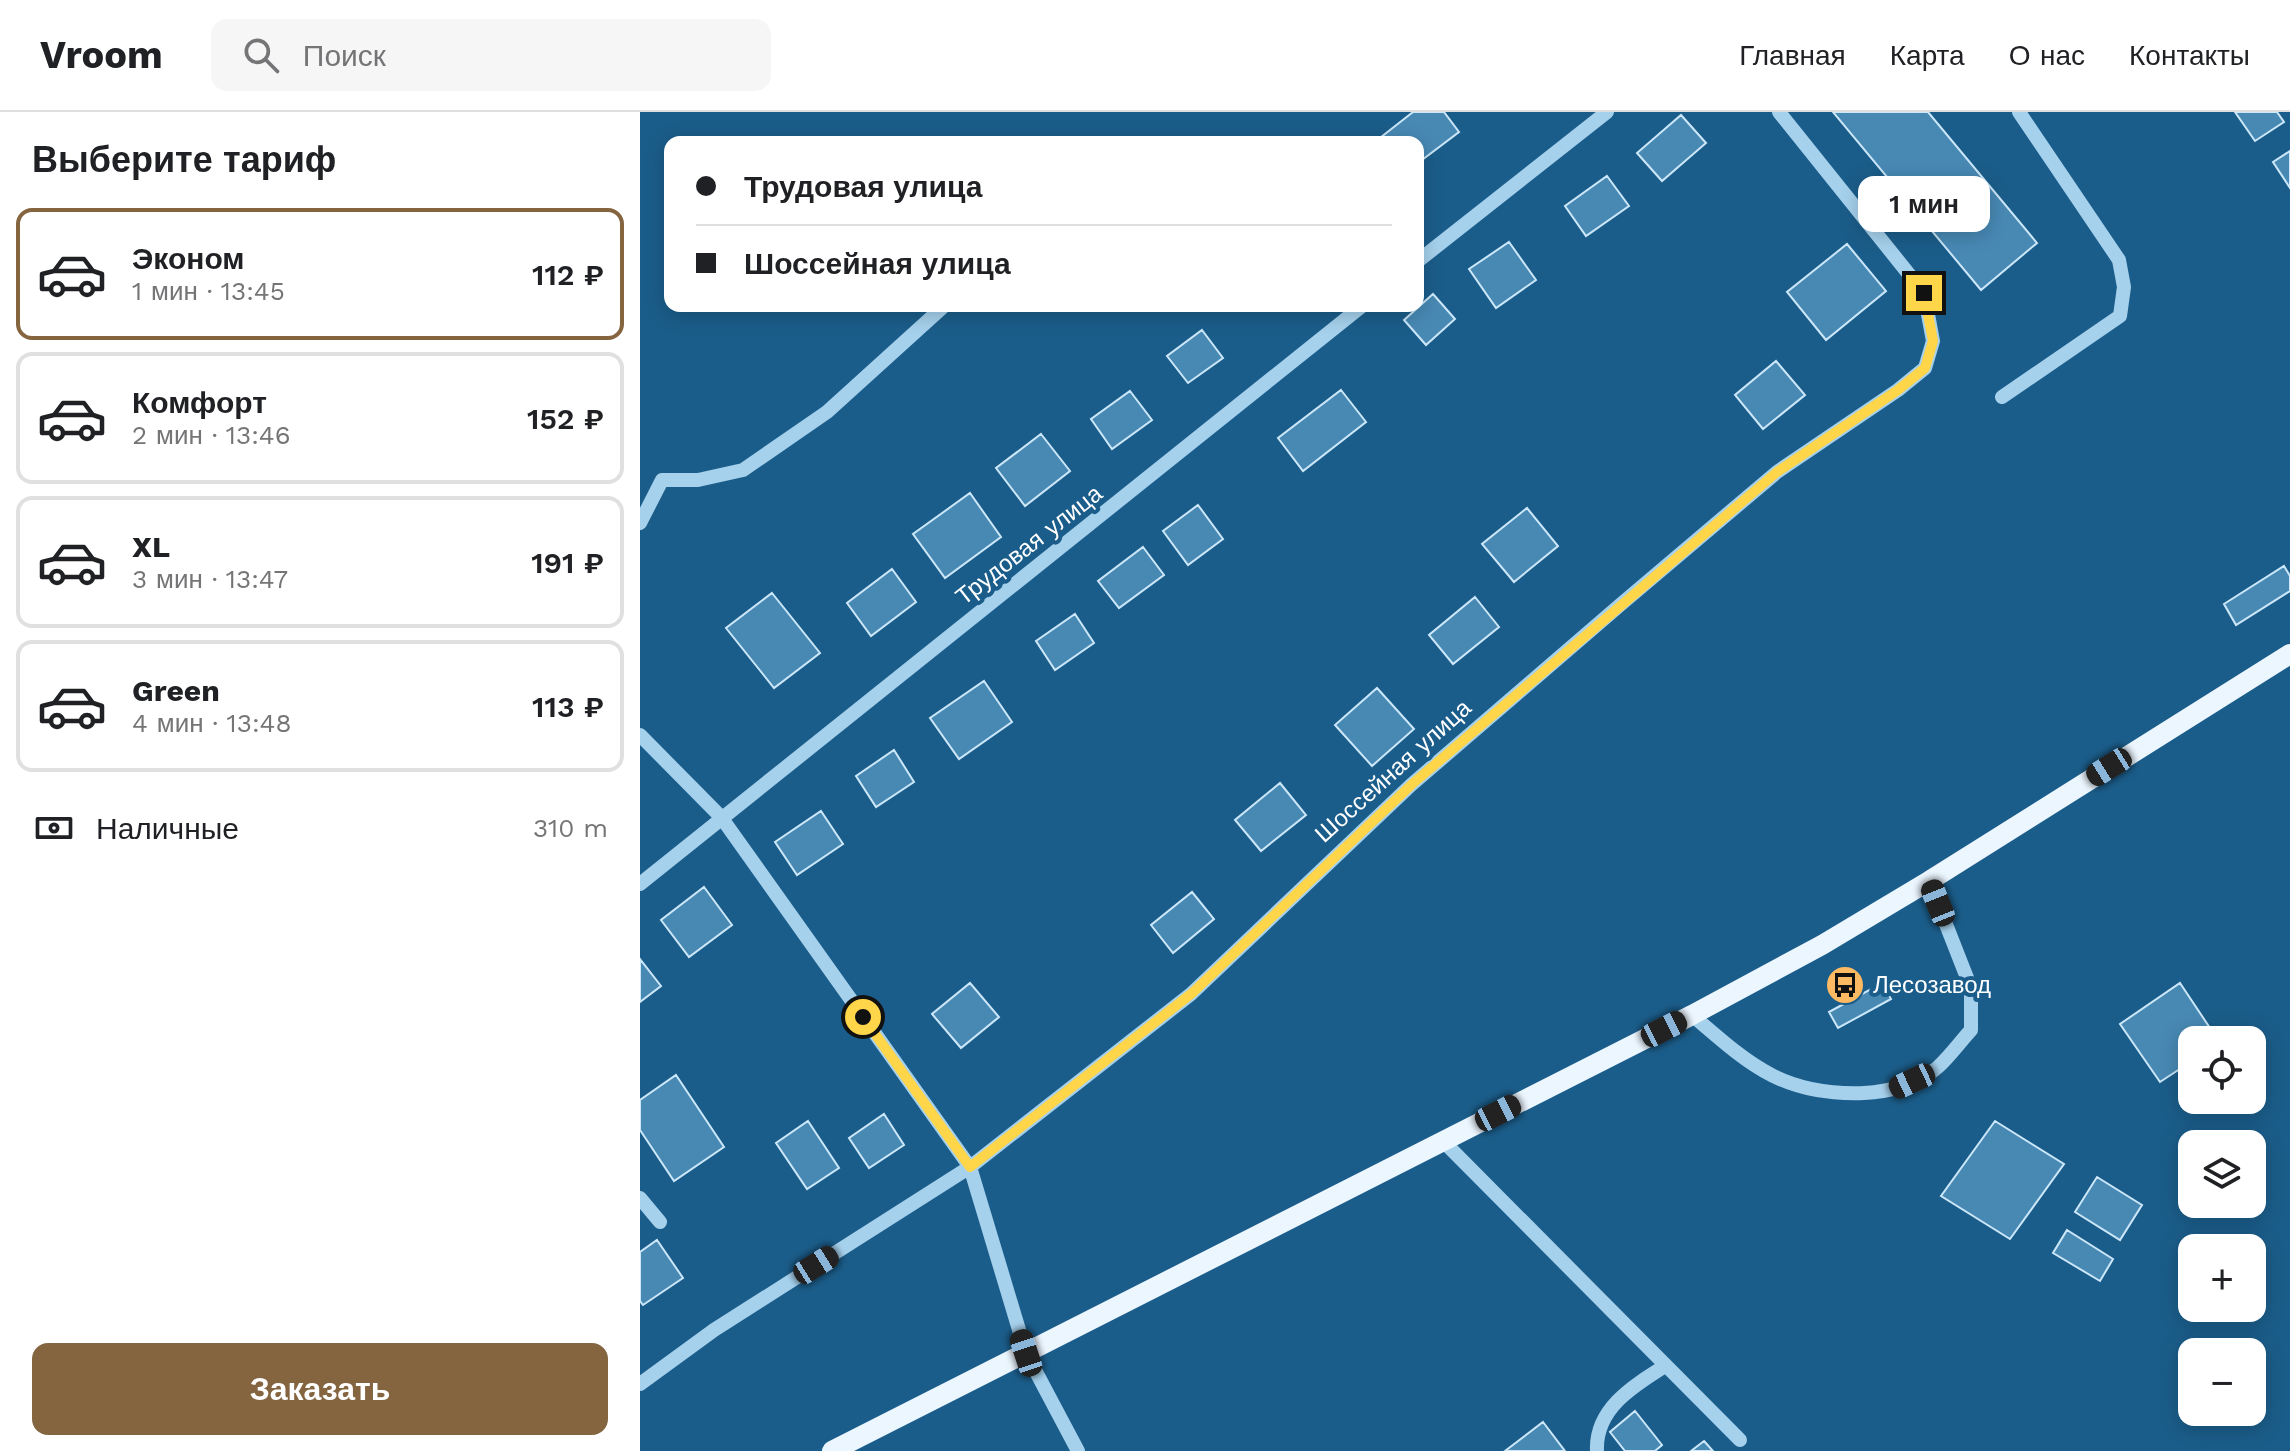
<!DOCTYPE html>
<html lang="ru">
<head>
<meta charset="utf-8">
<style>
	body { margin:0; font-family:"Work Sans",sans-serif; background:#f6f6f6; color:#202124; height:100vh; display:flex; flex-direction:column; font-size:30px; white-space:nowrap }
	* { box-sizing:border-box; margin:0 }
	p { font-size:26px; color:#757577 }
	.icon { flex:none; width:44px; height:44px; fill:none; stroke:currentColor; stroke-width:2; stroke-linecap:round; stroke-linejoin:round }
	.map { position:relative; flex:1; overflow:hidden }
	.drawer { display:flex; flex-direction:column; background:#fff; width:640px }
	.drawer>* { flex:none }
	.top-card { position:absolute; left:24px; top:24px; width:760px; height:176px; border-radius:16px; box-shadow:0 4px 20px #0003; display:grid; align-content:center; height:176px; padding:0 32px; background:#fff }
	.buttons { position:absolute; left:1538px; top:914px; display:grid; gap:16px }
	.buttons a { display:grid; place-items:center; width:88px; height:88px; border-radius:16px; background:#fff; box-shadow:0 4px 20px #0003; font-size:40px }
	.end { position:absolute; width:36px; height:36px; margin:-18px; border:10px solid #ffd54a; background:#111; box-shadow:0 0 0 4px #111 }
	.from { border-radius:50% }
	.bubble { position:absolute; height:56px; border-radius:16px; background:#fff; box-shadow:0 4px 20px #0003; font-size:26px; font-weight:600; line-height:56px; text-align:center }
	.car { position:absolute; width:24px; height:48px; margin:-24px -12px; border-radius:10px; box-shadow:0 0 6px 2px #0007; background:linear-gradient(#222 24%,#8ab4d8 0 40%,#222 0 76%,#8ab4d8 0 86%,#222 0) }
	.top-card b { display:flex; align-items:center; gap:28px; height:76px; font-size:30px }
	.top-card b+b { border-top:2px solid #e0e0e0 }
	.top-card i { width:20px; height:20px; background:#202124 }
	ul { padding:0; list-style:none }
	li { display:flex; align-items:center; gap:24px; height:132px; margin:0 16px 12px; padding:0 16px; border:4px solid #e0e0e0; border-radius:16px }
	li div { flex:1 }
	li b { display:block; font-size:30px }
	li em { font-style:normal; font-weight:600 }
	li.on { border-color:#846540 }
	li>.icon { width:72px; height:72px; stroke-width:1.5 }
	h2 { padding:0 32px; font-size:36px; line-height:96px }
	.pay { display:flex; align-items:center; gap:20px; height:88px; padding:0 32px; font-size:30px }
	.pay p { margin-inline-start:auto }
	.button { display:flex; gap:16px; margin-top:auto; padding:16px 32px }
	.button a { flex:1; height:92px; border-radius:16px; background:#846540; color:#fff; font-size:32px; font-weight:600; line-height:92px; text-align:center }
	header { display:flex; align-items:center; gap:48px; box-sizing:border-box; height:112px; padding:0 40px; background:#fff; border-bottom:2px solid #e0e0e0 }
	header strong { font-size:38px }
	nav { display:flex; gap:44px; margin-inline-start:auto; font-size:28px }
	.search { width:560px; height:72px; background:#f6f6f6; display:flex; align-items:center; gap:20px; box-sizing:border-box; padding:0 28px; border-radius:16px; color:#757577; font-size:30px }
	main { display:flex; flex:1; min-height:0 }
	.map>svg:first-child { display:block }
</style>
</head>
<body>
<header>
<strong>Vroom</strong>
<div class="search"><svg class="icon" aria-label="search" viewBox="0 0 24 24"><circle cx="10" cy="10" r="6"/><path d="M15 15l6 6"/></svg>Поиск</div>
<nav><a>Главная</a><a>Карта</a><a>О нас</a><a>Контакты</a></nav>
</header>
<main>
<section class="drawer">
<h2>Выберите тариф</h2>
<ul>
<li class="on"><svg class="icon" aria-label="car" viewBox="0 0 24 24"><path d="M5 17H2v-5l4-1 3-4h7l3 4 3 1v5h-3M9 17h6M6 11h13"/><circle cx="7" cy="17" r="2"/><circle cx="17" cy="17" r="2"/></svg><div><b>Эконом</b><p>1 мин · 13:45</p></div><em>112 ₽</em></li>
<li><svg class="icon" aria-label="car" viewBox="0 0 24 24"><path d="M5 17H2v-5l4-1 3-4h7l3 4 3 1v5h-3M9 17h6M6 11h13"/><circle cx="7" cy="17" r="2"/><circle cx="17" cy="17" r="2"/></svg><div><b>Комфорт</b><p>2 мин · 13:46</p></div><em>152 ₽</em></li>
<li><svg class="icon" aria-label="car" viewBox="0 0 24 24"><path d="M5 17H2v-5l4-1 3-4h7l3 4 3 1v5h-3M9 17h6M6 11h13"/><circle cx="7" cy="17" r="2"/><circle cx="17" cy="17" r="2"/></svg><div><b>XL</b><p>3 мин · 13:47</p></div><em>191 ₽</em></li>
<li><svg class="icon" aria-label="car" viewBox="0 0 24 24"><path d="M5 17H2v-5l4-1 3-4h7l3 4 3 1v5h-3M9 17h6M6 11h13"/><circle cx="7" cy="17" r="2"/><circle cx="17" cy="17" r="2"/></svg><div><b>Green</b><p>4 мин · 13:48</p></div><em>113 ₽</em></li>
</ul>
<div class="pay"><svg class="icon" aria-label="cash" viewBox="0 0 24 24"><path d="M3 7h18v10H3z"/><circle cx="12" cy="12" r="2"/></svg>Наличные<p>310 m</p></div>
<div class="button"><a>Заказать</a></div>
</section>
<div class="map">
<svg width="1650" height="1339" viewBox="0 0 1650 1339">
	<rect width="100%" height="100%" fill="#1b5d8a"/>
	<path fill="#4889b4" stroke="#cbe7f9" stroke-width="2" d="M 773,0 L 804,0 L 819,20 L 778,51 L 778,30 L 736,29 Z
		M 1193,0 L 1288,0 L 1397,131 L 1341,178 Z
		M 1595,0 L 1637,0 L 1644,10 L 1615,29 Z
		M 1041,3 L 1066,31 L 1022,69 L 997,41 Z
		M 1650,39 L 1650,76 L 1633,50 Z
		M 967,64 L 989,94 L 946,124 L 925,94 Z
		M 869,130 L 896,168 L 856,196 L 829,157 Z
		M 1207,132 L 1246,179 L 1186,228 L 1147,180 Z
		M 793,182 L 815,207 L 786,233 L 764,208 Z
		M 562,218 L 583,246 L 548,271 L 527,244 Z
		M 1136,249 L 1165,283 L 1123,317 L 1095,283 Z
		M 701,278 L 726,310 L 663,359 L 638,326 Z
		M 490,279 L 512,308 L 472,337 L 451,307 Z
		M 401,322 L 430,359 L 385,394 L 356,356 Z
		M 330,381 L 361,425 L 305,466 L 273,422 Z
		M 558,393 L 583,427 L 548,453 L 523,419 Z
		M 887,396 L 918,434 L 874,470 L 842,432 Z
		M 503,435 L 524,463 L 479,496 L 458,469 Z
		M 1644,454 L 1650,464 L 1650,479 L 1596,513 L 1584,492 Z
		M 252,457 L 276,490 L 231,524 L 207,491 Z
		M 132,481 L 180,541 L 134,576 L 86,516 Z
		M 835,485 L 859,515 L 813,552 L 789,523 Z
		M 435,502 L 454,531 L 415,558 L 396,529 Z
		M 344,569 L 372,610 L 319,647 L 290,606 Z
		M 737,576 L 774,617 L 732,654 L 695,613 Z
		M 254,638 L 274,670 L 236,695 L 216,664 Z
		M 640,671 L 666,703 L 621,739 L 595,708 Z
		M 181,699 L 203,732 L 157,763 L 135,730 Z
		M 64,775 L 92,813 L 49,845 L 21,808 Z
		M 552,780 L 574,807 L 533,841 L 511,813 Z
		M 0,847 L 21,874 L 0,890 Z
		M 330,871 L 359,905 L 321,936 L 292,902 Z
		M 1242,871 L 1251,887 L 1198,916 L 1189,900 Z
		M 1540,871 L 1578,928 L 1552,928 L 1552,949 L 1520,970 L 1480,912 Z
		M 36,963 L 84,1035 L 34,1069 L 0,1018 L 0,988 Z
		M 244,1002 L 264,1033 L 229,1056 L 209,1026 Z
		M 168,1009 L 199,1056 L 167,1077 L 136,1031 Z
		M 1355,1009 L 1424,1052 L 1370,1127 L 1301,1084 Z
		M 1457,1065 L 1502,1093 L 1480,1128 L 1435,1100 Z
		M 1427,1118 L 1473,1147 L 1460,1169 L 1413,1141 Z
		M 17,1128 L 43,1166 L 3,1193 L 0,1189 L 0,1140 Z
		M 995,1299 L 1022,1333 L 1015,1339 L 985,1339 L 970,1320 Z
		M 903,1310 L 925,1339 L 865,1339 Z
		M 1064,1329 L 1073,1339 L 1051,1339 Z"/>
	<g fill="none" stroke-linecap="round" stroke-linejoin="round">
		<path stroke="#a6d1ed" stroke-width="14" d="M 778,149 L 967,0
			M 1362,285 L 1480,204 L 1484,175 L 1479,148 L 1379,0
			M 0,411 L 22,368 L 58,368 L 103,358 L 187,300 L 304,194
			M 0,623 L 81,705 L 330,1055 L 386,1241 L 438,1339
			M 0,772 L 722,194
			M 1052,903 C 1110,953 1143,984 1224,981 C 1248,980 1280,972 1298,955 C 1310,944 1320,930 1331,918 L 1331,876 L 1289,769
			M 803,1029 L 1100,1328
			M 0,1086 L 20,1110
			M 0,1272 L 74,1218 L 330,1055 L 551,882 L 771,673 L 980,493 L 1137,360 L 1258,278 L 1285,256 L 1293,229 L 1284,181 L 1139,0
			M 957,1339 C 955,1297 993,1274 1025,1254"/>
		<path stroke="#ecf6ff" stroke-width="20" d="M 192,1339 L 1052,903 L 1182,833 L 1289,769 L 1650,542"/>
	</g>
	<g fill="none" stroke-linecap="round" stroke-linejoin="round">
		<path stroke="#ffd54a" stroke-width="10" d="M 223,905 L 330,1055 L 551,882 L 771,673 L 1137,360 L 1258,278 L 1285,256 L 1293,229 L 1284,181"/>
	</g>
	<defs>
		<symbol id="bus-disc" viewBox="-11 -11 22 22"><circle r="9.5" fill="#feb963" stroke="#1b5d8a"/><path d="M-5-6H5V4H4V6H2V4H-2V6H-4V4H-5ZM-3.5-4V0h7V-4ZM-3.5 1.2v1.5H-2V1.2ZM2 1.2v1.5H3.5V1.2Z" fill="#111"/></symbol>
	</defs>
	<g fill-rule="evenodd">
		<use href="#bus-disc" x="1183" y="851" width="44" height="44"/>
	</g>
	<g text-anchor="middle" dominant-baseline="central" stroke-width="8" stroke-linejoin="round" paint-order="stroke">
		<g font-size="24" fill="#fff" stroke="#1b5d8a">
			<text transform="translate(389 433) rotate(-38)">Трудовая улица</text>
			<text transform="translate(753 659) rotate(-42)">Шоссейная улица</text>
		</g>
		<g font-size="24" fill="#fff" stroke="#1b5d8a" text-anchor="start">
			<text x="1233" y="873">Лесозавод</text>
		</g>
	</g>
</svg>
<div class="buttons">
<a><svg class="icon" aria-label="locate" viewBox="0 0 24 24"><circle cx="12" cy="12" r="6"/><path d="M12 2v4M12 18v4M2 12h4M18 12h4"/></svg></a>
<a><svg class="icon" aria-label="layers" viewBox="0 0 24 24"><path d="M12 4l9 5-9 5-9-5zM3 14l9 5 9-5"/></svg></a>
<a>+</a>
<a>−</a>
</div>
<i class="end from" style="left:223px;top:905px"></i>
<i class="end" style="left:1284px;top:181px"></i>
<div class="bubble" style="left:1218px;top:64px;width:132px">1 мин</div>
<i class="car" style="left:1469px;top:655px;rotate:238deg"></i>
<i class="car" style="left:1298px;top:791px;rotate:338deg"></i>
<i class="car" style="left:1024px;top:917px;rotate:63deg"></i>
<i class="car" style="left:1272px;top:969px;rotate:245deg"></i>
<i class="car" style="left:858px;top:1001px;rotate:63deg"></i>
<i class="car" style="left:176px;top:1153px;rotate:58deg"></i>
<i class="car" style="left:386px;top:1241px;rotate:342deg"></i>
<div class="top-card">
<b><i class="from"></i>Трудовая улица</b>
<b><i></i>Шоссейная улица</b>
</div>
</div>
</main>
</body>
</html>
